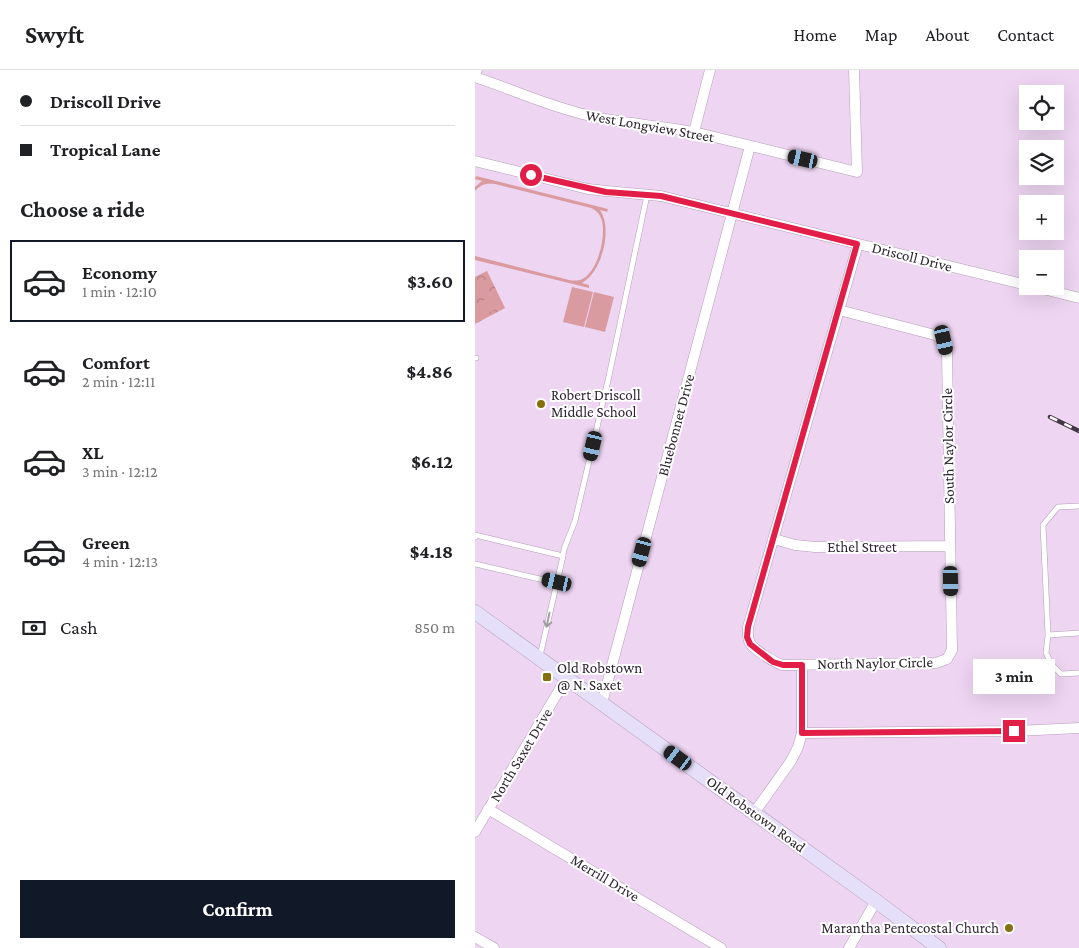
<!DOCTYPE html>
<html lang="en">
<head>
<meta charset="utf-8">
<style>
	body { margin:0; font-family:"Crimson Pro",serif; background:#f6f6f6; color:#202124; height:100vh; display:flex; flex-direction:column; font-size:19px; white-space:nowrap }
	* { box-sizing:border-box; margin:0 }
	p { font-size:16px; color:#757577 }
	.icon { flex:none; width:28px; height:28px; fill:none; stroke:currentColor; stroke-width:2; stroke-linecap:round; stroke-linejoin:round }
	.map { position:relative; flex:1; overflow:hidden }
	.sheet { display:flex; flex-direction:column; background:#fff; width:475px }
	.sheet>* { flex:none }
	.top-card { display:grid; align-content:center; height:110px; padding:0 20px; background:#fff }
	.controls { position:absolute; left:544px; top:15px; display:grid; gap:10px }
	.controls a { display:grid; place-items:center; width:45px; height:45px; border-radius:0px; background:#fff; box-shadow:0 5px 20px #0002; font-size:25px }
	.end { position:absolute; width:22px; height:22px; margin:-11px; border:6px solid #e11d48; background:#fff; box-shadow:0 0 0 2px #fff }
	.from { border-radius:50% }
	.bubble { position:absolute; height:35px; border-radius:0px; background:#fff; box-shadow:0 5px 20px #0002; font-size:16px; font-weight:700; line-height:35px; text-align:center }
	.car { position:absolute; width:15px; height:30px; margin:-15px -8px; border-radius:6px; box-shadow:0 0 4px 1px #0007; background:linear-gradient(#222 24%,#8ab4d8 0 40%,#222 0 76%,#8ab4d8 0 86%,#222 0) }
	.top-card b { display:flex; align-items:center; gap:18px; height:48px; font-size:19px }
	.top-card b+b { border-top:1px solid #e0e0e0 }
	.top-card i { width:12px; height:12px; background:#202124 }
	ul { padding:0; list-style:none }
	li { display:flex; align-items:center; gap:15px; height:82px; margin:0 10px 8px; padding:0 10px; border:2px solid transparent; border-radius:0px }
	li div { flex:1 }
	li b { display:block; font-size:19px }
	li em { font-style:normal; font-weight:700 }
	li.selected { border-color:#111827 }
	li>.icon { width:45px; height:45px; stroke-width:1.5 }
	h2 { padding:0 20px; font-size:22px; line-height:60px }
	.pay { display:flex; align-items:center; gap:12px; height:55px; padding:0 20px; font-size:19px }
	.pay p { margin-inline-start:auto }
	.button { display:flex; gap:10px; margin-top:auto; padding:10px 20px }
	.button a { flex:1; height:58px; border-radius:0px; background:#111827; color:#fff; font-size:20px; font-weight:700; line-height:58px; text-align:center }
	header { display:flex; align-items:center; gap:30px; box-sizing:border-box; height:70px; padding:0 25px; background:#fff; border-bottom:1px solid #e0e0e0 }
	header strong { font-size:24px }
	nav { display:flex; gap:28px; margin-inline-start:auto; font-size:18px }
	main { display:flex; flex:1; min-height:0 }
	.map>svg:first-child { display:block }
</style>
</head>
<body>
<header>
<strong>Swyft</strong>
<nav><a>Home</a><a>Map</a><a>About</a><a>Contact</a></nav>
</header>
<main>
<section class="sheet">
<div class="top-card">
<b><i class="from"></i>Driscoll Drive</b>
<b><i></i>Tropical Lane</b>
</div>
<h2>Choose a ride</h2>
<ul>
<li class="selected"><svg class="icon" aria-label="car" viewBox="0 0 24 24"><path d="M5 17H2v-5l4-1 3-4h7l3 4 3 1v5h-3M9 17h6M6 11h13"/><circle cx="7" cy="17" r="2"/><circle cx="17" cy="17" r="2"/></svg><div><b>Economy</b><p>1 min · 12:10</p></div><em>$3.60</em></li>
<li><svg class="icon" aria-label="car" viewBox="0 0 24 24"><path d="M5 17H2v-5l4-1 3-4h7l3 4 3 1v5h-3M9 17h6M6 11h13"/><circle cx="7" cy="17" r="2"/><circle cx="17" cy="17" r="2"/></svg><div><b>Comfort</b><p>2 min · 12:11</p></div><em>$4.86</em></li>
<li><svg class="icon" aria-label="car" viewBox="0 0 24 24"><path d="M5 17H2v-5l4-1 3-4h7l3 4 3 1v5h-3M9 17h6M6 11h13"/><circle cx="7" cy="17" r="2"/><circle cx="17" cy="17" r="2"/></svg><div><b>XL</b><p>3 min · 12:12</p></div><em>$6.12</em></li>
<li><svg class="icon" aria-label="car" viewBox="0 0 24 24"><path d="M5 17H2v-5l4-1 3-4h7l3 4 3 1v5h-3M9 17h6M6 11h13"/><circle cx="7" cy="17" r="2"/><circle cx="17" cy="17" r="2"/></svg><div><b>Green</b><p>4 min · 12:13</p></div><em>$4.18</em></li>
</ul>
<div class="pay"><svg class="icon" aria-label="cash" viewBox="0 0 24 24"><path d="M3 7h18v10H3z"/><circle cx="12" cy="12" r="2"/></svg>Cash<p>850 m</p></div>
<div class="button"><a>Confirm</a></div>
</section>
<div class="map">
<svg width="604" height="878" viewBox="0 0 604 878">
	<defs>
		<pattern id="park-crowns" width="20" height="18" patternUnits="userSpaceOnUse" patternTransform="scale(1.25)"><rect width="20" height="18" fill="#da9ba0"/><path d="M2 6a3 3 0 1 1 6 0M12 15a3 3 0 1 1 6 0" fill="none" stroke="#b17e83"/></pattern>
	</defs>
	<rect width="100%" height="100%" fill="#eed5f2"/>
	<path fill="url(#park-crowns)" d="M 12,201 L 30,238 L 0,254 L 0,207 Z"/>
	<path fill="#da9ba0" d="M 1,106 L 133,139 L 132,142 L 125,140 C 138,159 127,202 107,213 L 114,215 L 114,218 L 0,190 L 0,186 L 94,210 C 99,211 105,211 109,208 C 124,199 133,160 125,146 C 123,142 120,140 116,138 L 20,114 C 12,113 6,114 0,121 L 0,117 L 7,111 L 0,109 Z
		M 97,217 L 118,222 L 109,257 L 88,252 Z
		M 119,222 L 139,227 L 130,262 L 110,257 Z
		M 15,227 L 21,239 L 0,250 L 0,235 Z"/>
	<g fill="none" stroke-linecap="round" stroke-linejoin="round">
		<defs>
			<path id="lane" d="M 0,288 L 1,288
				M 604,436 L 583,437 L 568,455 L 573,565 L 571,583 L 577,595 L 586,604 L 604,603
				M 0,467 L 0,465 L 88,486 L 65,586
				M 88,486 L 89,479 L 100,451 L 134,306 L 172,125
				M 0,494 L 82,513
				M 573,565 L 604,563"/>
			<path id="street" d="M 2,0 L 0,7 C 41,21 81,39 124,48 C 155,54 187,56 219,62 L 382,102 L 379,0
				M 219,62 L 235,0
				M 0,91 L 113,119 L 131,121 L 186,126 L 552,215
				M 556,216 L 604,228
				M 364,240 L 460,265 L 469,270 L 472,282 L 477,580 L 472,589 L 461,593 L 307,595 C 299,592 279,580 275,573 C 272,568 273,562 273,557 L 383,174
				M 299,469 L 320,475 L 340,477 L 475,476
				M 127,633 L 275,76
				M 327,663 L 539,661 L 604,658
				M 13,739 L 246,878
				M 279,743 L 316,691 L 323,677 L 327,663 L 327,595
				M 0,762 L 92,607
				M 0,867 L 19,878
				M 374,878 L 401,831"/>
			<path id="secondary" d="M 0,542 L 401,831 L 464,878"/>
		</defs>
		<use href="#lane" stroke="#b49db8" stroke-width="6"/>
		<use href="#street" stroke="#b49db8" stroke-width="11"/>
		<use href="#secondary" stroke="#b49db8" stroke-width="15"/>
		<use href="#lane" stroke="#fff" stroke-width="5"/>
		<use href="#street" stroke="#fff" stroke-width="10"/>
		<use href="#secondary" stroke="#e6dffa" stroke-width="14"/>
		<defs>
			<path id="rail" d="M 575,347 L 604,361"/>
		</defs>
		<use href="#rail" stroke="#423744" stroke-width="4.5"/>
		<use href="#rail" stroke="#fff" stroke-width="2.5" stroke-dasharray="8" stroke-linecap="butt"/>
	</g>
	<defs><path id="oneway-shaft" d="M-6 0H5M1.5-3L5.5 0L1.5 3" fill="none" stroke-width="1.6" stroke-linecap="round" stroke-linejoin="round" transform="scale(1.25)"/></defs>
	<use stroke="#a09ca1" href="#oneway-shaft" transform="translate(73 550) rotate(102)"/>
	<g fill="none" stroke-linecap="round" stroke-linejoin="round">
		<path stroke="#e11d48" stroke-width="6" d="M 56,105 L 113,118 L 131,122 L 186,126 L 382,174 L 273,557 L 272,567 L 275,574 L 298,592 L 308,595 L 327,595 L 327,663 L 539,661"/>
	</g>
	<g fill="#876f0e" stroke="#fff" stroke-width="2">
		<circle cx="66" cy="334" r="5"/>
		<rect x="67" y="602" width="10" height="10" rx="2.5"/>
		<circle cx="534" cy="858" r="5"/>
	</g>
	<g text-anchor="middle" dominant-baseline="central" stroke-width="4" stroke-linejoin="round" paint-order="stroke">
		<g font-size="15" fill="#2d242f" stroke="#fff">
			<text transform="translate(175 56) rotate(10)">West Longview Street</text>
			<text transform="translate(437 187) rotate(14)">Driscoll Drive</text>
			<text transform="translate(201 355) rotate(-75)">Bluebonnet Drive</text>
			<text transform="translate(473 376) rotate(-91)">South Naylor Circle</text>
			<text x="387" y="477">Ethel Street</text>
			<text transform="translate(400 593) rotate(-1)">North Naylor Circle</text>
			<text transform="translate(46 685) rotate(-59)">North Saxet Drive</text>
			<text transform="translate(281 744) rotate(36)">Old Robstown Road</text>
			<text transform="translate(130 808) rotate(31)">Merrill Drive</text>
		</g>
		<g font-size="15" fill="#2d242f" stroke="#fff" text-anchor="start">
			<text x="76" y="325">Robert Driscoll<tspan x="76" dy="17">Middle School</tspan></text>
			<text x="82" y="598">Old Robstown<tspan x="82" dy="17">@ N. Saxet</tspan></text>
			<text x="524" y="858" text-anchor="end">Marantha Pentecostal Church</text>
		</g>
	</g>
</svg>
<div class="controls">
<a><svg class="icon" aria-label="locate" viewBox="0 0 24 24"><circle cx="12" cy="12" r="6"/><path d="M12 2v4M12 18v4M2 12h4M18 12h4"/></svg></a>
<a><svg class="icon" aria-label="layers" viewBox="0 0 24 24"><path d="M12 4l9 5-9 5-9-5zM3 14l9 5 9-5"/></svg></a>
<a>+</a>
<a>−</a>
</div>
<i class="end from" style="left:56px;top:105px"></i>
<i class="end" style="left:539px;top:661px"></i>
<div class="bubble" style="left:498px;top:589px;width:82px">3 min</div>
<i class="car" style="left:328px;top:89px;rotate:283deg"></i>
<i class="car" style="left:469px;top:270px;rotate:167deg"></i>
<i class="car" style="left:118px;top:376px;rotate:193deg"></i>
<i class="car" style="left:167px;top:482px;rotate:195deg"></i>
<i class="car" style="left:476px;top:511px;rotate:179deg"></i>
<i class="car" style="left:82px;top:512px;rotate:283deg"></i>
<i class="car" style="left:203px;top:688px;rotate:306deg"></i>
</div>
</main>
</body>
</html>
